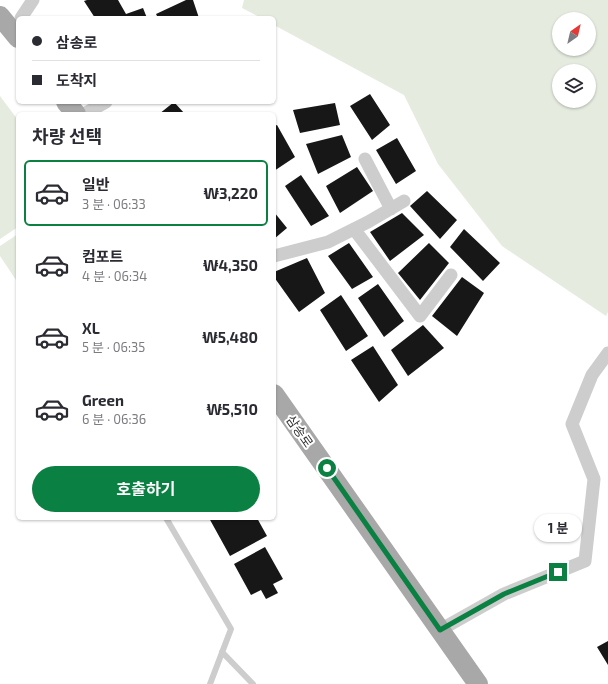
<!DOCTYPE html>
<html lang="ko">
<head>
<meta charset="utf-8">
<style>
	body { margin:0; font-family:"Exo 2","Noto Sans KR",sans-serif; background:#f7f7f7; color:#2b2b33; height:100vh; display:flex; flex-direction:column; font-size:15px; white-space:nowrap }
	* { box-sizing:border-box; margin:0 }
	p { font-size:13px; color:#7c7c81 }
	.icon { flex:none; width:22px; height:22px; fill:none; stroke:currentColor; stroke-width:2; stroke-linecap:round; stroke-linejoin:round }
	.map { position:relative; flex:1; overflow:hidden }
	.side { position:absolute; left:16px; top:112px; width:260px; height:408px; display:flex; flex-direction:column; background:#fff; border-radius:6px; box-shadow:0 1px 3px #0004 }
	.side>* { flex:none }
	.top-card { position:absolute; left:16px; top:16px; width:260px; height:88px; border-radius:6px; box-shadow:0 1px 3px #0004; display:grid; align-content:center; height:88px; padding:0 16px; background:#fff }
	.needle { width:26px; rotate:34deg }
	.controls { position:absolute; left:552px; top:12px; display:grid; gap:8px }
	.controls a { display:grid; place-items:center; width:44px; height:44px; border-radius:50%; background:#fff; box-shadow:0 1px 3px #0004; font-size:20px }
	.end { position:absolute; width:18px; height:18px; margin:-9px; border:5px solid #0b8043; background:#fff; box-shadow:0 0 0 2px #fff }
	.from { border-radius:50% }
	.bubble { position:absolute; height:28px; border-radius:14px; background:#fff; box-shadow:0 1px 3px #0004; font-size:13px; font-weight:700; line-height:28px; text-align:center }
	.top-card b { display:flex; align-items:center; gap:14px; height:38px; font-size:15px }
	.top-card b+b { border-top:1px solid #e1e1e2 }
	.top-card i { width:10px; height:10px; background:#2b2b33 }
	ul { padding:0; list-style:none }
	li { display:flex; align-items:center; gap:12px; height:66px; margin:0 8px 6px; padding:0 8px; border:2px solid transparent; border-radius:6px }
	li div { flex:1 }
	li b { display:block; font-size:15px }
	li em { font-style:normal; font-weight:700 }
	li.on { border-color:#0b8043 }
	li>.icon { width:36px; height:36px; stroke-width:1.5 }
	h2 { padding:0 16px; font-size:18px; line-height:48px }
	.button { display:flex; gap:8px; margin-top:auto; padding:8px 16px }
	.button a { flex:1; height:46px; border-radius:24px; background:#0b8043; color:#fff; font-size:16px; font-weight:700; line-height:46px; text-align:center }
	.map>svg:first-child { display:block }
</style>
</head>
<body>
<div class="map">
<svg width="608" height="684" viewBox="0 0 608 684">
	<rect width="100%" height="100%" fill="#fff"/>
	<path fill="#e5ecdf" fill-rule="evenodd" d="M 244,0 L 608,0 L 608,312 L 606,316 L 502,246 L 438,164 L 404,95 L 274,25 L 274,18 L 261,18 L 242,8 ZM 559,19 L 589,19 L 589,49 L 559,49 ZM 559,71 L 589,71 L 589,101 L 559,101 Z
		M 0,96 L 18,120 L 18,227 L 0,239 Z
		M 18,234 L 18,283 L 0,256 L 0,246 Z"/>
	<path fill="#171717" d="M 87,0 L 118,0 L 126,14 L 143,8 L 147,18 L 95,18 L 84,1 Z
		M 186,0 L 193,0 L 199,18 L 158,18 L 156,14 Z
		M 370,94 L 390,125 L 372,140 L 350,106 Z
		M 174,102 L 185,114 L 159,114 Z
		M 335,103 L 340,125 L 300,133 L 293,110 Z
		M 277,125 L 295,157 L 274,171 L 274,126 Z
		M 342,135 L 351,157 L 318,174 L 306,144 Z
		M 397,138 L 416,171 L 396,184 L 376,150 Z
		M 357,167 L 373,191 L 340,213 L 326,186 Z
		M 301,175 L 329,216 L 311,226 L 285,186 Z
		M 427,191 L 457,220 L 440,239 L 410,206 Z
		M 274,212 L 287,228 L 274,239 Z
		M 402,213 L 424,235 L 390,261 L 370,232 Z
		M 464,229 L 500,263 L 483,281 L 450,247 Z
		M 349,243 L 373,277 L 352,289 L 328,256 Z
		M 429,243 L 449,263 L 420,300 L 398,273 Z
		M 307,258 L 325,293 L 299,312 L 274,277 L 274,272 Z
		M 462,277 L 484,293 L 457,336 L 432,316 Z
		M 378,284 L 404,321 L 384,337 L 358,298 Z
		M 341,295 L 368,336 L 346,351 L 320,310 Z
		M 423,325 L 444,348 L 408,376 L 391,350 Z
		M 373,346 L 398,385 L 379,402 L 351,360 Z
		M 209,518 L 257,518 L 267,536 L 230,556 Z
		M 265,547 L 283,579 L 273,584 L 278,593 L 266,599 L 261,590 L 251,595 L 234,564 Z
		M 608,641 L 608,665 L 597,647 Z"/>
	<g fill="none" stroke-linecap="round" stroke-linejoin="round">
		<path stroke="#cdcdcd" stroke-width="6" d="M 166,518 L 231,629 L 210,684
			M 222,652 L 253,684"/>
		<path stroke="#cdcdcd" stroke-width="13" d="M 21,18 L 33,0
			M 84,114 L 106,102
			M 365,159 L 391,209
			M 354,229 L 420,316 L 451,275
			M 274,256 L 328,242 L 368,222 L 404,201
			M 440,630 L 504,594 L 585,561 L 594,479 L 572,424 L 592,375 L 608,353"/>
		<path stroke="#a8a8a8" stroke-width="20" d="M 0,16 L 18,38
			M 66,102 L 76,114
			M 274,394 L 478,684"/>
	</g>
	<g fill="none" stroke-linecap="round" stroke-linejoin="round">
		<path stroke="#0b8043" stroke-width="5" d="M 327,468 L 440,630 L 504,594 L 558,572"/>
	</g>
	<g text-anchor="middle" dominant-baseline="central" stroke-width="4" stroke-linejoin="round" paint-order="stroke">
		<g font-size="13" fill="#303030" stroke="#fff">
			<text transform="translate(300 431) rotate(55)">삼송로</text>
		</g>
	</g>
</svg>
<div class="controls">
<a><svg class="needle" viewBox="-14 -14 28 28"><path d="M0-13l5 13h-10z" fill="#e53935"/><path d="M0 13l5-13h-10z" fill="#7c7c81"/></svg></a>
<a><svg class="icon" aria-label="layers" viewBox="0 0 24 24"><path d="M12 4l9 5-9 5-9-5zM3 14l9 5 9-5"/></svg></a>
</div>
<i class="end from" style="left:327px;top:468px"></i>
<i class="end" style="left:558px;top:572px"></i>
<div class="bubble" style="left:534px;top:514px;width:48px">1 분</div>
<div class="top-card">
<b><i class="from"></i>삼송로</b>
<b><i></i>도착지</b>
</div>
<section class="side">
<h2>차량 선택</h2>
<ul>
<li class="on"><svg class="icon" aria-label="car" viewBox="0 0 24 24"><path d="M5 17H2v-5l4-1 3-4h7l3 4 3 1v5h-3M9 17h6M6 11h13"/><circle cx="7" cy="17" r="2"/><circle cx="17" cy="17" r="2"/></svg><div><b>일반</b><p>3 분 · 06:33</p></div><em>₩3,220</em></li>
<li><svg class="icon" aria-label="car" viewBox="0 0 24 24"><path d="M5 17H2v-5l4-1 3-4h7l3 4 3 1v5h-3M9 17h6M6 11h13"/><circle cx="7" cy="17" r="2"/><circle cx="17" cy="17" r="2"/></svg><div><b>컴포트</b><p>4 분 · 06:34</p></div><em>₩4,350</em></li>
<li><svg class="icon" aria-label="car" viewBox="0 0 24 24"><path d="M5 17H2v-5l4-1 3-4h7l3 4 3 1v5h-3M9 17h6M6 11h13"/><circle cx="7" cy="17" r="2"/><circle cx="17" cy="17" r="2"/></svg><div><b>XL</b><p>5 분 · 06:35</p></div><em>₩5,480</em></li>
<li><svg class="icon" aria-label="car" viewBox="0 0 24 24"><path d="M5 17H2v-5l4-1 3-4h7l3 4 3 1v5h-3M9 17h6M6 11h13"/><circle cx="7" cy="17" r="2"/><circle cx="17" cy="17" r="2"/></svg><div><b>Green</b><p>6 분 · 06:36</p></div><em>₩5,510</em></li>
</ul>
<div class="button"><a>호출하기</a></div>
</section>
</div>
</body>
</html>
